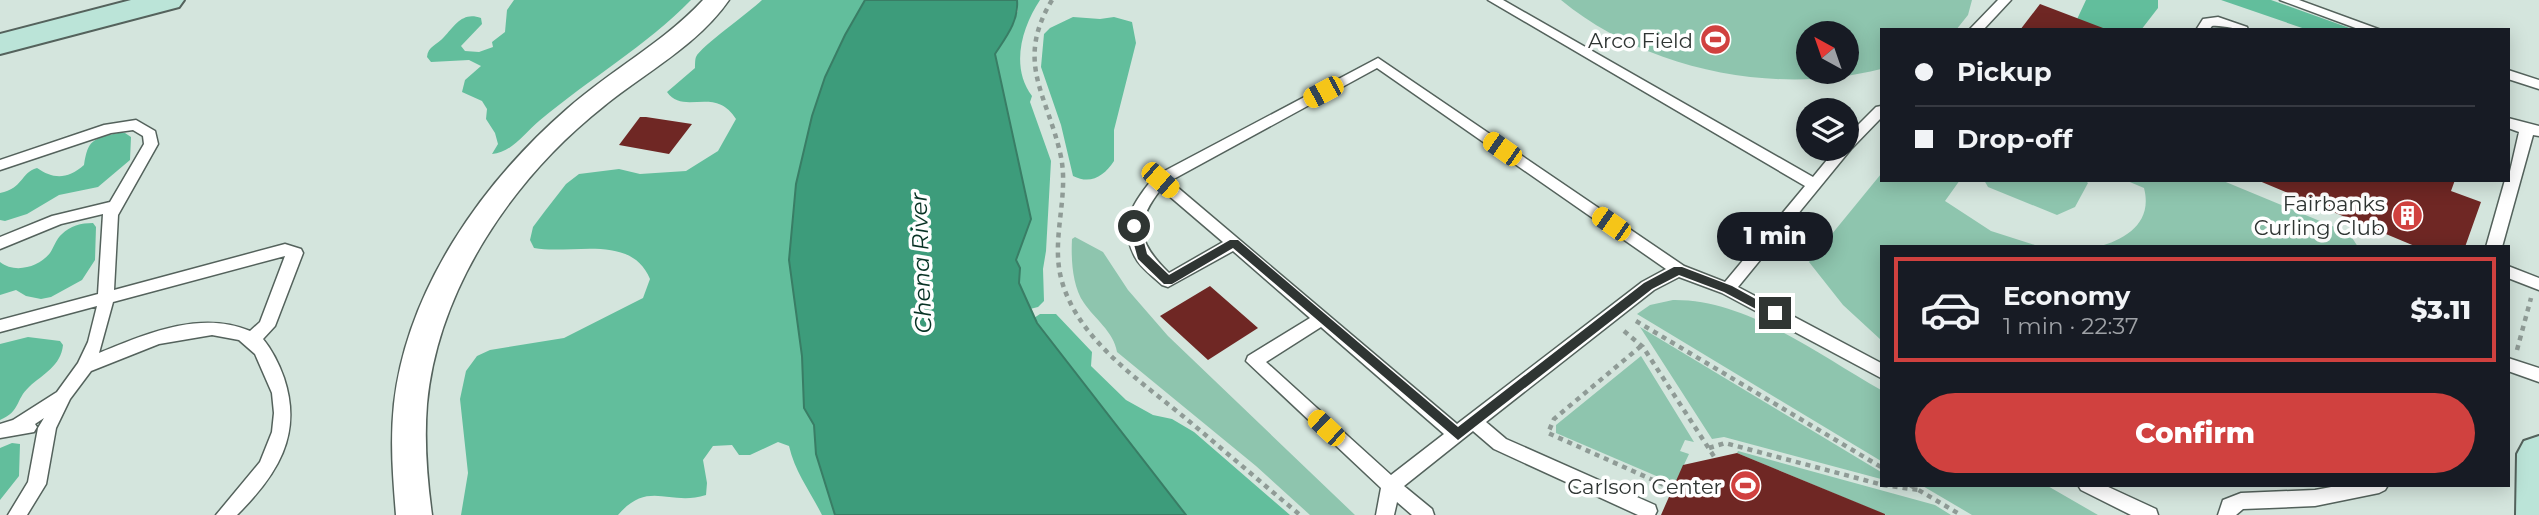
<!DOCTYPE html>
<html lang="en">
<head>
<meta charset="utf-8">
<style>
	body { margin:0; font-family:Montserrat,sans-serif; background:#20242c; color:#f1f3f6; height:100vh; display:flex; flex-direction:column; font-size:26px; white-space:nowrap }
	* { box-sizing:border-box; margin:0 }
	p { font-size:23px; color:#9ea1a6 }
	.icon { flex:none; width:38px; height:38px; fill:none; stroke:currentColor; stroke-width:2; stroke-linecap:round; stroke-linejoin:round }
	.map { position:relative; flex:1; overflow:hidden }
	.details { position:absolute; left:1880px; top:245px; width:630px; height:242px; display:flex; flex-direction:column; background:#171b24; border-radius:0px; box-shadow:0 4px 18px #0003 }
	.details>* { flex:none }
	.banner { position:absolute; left:1880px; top:28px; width:630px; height:154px; border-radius:0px; box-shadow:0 4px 18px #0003; display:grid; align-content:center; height:154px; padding:0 35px; background:#171b24 }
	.needle { width:46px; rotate:320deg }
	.tools { position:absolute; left:1796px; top:21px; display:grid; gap:14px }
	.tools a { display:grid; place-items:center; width:63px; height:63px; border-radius:50%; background:#171b24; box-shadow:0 4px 18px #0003; font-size:35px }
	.end { position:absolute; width:32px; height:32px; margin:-16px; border:9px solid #2f3533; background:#fff; box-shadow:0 0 0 4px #fff }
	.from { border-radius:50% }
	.bubble { position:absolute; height:49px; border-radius:24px; background:#171b24; box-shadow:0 4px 18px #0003; font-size:23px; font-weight:800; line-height:49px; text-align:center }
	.car { position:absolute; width:21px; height:42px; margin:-21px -10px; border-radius:9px; box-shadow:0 0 5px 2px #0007; background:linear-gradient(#f5c518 24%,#345 0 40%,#f5c518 0 76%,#345 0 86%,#f5c518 0) }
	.banner b { display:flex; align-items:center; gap:24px; height:66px; font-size:26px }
	.banner b+b { border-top:2px solid #363941 }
	.banner i { width:18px; height:18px; background:#f1f3f6 }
	ul { padding:12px 0 0; list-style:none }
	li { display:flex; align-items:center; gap:21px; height:105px; margin:0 14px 10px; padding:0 21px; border:4px solid transparent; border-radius:0px }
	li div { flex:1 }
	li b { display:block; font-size:26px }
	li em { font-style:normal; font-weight:800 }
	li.current { border-color:#d0413f }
	li>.icon { width:63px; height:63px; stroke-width:1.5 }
	.button { display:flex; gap:14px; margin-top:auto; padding:14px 35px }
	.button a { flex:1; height:80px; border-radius:42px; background:#d0413f; color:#fff; font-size:28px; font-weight:800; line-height:80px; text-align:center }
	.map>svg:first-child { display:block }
</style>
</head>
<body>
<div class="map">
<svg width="2539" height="515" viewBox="0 0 2539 515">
	<rect width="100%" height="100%" fill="#d4e5dd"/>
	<path fill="#8ec5ae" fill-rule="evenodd" d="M 1561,0 L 1972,0 L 1968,15 L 1956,30 L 1881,30 L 1881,69 C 1775,96 1646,70 1561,0 ZM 1808,33 L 1846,33 L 1846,72 L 1808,72 Z
		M 1881,174 L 1881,180 L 1960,180 L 1945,201 L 1991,231 L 2041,247 L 1881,247 L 1881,340 L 1843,305 L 1809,262 Z
		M 1984,180 L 2085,180 L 2088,183 L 2075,207 L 2057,215 L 1988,187 Z
		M 2125,180 L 2221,180 L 2349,233 L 2358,247 L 2098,247 C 2126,239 2153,223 2144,188 Z
		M 1075,237 L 1103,252 L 1128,290 L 1168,336 L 1355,515 L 1310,515 L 1256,466 L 1117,352 C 1114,332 1094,318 1084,303 C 1072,286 1071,258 1072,239 Z
		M 1673,300 C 1747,299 1819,355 1881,390 L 1881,461 L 1637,314 L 1650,305 Z
		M 1640,327 L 1881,472 L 1881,479 L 1724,437 L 1712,439 Z
		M 1641,356 L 1694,442 L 1685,440 L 1680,451 L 1689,454 L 1675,484 L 1556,433 L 1556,425 Z
		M 1738,451 L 1935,505 L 1951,515 L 1886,515 L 1737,453 Z
		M 1921,485 L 2046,485 L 2098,515 L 1972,515 Z"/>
	<path fill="#62be9c" d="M 514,0 L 691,0 C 646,46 589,79 539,121 C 525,133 511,153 492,154 L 498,144 L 495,133 L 486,119 L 487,109 L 482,101 L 462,92 L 465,80 L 481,66 L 469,60 L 431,62 L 427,57 C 428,46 437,45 444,37 C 455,25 463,11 481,18 L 482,24 L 461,46 L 465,51 L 479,52 L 493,47 L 492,42 L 505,32 L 507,10 Z
		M 762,0 L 865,0 L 845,35 L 825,77 L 812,116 L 796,184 L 789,260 L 802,356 L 804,408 L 814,425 L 816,454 L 835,515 L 822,515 C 810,491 795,472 789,446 L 778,442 L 750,455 L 739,455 L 732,445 L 713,446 L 703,460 L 707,483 L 706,495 C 669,507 649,479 618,515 L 461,515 L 468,473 L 460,399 L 466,371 L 477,356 L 490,350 L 564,338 L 643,298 L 650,279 C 631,233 572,255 534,248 L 530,240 L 533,227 L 545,211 L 566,184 L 579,174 L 619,169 L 640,174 L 686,171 L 718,151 L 736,119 C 715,85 684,116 667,92 L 695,68 C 695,66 695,59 696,57 C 700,47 750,12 762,0 Z
		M 1017,0 L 1040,0 C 1022,27 1010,67 1032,96 L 1030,102 L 1051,161 L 1046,251 L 1043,269 L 1044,301 L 1038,307 L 1030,309 L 1019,283 L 1020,268 L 1016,260 L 1031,219 L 995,54 L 1018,11 Z
		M 2086,0 L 2158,0 L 2158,8 L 2141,30 L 2072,30 Z
		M 2221,0 L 2271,0 L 2355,30 L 2308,30 Z
		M 1073,17 L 1100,19 L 1114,17 L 1132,22 L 1136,43 L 1114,130 L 1114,161 C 1104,176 1091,185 1073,176 L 1061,125 L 1041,67 L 1044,34 L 1050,28 Z
		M 118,133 L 125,133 L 131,137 L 130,160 L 98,187 L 59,195 L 27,214 L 5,221 L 0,220 L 0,193 C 24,188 20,173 37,168 C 53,179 67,180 84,165 C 88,140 92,139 118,133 Z
		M 93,223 L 96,227 L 95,260 L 82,280 L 51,297 L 41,299 L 26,296 L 16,290 L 0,295 L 0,262 C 15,274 39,267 50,253 C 54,247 56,239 62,234 C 70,226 81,223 93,223 Z
		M 1040,314 L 1056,314 L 1092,352 L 1091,366 L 1126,400 L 1153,415 L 1172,419 L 1194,432 L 1290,515 L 1186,515 L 1037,323 L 1034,318 Z
		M 28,337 L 60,341 L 63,345 C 61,366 43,374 29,387 C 15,400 21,411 0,420 L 0,344 Z
		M 12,443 L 20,444 L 19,476 L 0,500 L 0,448 Z"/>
	<path fill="#3d9c7b" stroke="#397d65" stroke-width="2" d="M 865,0 L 1017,0 C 1019,21 1006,37 995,54 L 1031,219 L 1016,260 L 1020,268 L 1019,283 L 1037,323 L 1186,515 L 835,515 L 816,454 L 814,425 L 804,408 L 802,356 L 789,260 L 796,184 L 812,116 L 825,77 L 845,35 Z"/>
	<path fill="#6f2724" d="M 2040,4 L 2103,28 L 2102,30 L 2020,30 Z
		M 640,117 L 646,117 L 692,124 L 669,154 L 619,145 Z
		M 2257,180 L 2455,180 L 2451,191 L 2481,202 L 2465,247 L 2417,247 Z
		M 1210,286 L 1258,328 L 1208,360 L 1160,316 Z
		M 1737,453 L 1885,514 L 1885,515 L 1661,515 L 1683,465 Z"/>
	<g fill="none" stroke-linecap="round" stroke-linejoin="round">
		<defs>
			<path id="lane" d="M 1488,0 L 1503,0 L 1813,177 L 1836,149 L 1846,149 L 1846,137 L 1876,107 L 1881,106 L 1881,118 L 1851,149 L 1738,287 L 1881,363 L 1881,378 L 1722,293 L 1679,277 L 1654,290 L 1486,422 L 1506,439 L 1655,505 L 1657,511 L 1655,515 L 1638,515 L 1494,449 L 1473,431 L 1404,486 L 1432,509 L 1434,515 L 1412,515 L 1397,502 L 1394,515 L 1376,515 L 1381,488 L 1246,361 L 1248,356 L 1310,318 L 1233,251 L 1168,287 L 1162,285 C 1154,277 1140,268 1135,257 C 1117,223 1134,202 1155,176 L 1378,58 L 1684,266 L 1725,282 L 1805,186 ZM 1377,68 L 1666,269 L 1642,282 L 1457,424 L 1170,181 ZM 1161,189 L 1223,242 L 1169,273 C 1138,243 1133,224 1161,189 ZM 1321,327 L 1444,434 L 1391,475 L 1266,362 Z
				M 1998,0 L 2011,0 L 1983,30 L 1969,30 Z
				M 2280,0 L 2299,0 L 2381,30 L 2361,30 Z
				M 2218,17 L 2247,27 L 2248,30 C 2236,30 2223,25 2212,26 L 2209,30 L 2196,30 L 2203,19 Z
				M 2508,70 L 2539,80 L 2539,89 L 2508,79 Z
				M 2508,118 L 2539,126 L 2539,136 L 2533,135 L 2502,247 L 2486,247 L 2505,180 L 2508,180 L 2519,132 L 2508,128 Z
				M 136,120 L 155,131 L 158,144 L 118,215 L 114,290 L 285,244 L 301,249 L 303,253 L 275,326 L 263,339 C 272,350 279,364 284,378 C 303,435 277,475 237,515 L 216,515 L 260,462 L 272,432 L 274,413 L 272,393 L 255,354 L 239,340 L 212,335 L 159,344 L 91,371 L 70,399 L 56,428 L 46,484 L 27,515 L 8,515 L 28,482 L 38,428 L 44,418 L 35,424 L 37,427 L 34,432 L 0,438 L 0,424 L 13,420 L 57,392 L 78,363 L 88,342 L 97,306 L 0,332 L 0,320 L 98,294 L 103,214 L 61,224 L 0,249 L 0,237 L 52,216 L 110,202 L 144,144 L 143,136 L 133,130 L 111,133 L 0,170 L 0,160 L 104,125 ZM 285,256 L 260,322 L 250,331 C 200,310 146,334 99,353 L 113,302 Z
				M 2508,266 L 2539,278 L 2539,290 L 2508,278 Z
				M 2508,358 L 2539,368 L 2539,382 L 2508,371 Z
				M 2078,485 L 2104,485 L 2156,509 L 2158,515 L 2131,515 L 2081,490 Z
				M 2342,485 L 2388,485 L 2385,490 L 2379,493 L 2315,506 L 2243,509 L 2236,515 L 2218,515 L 2223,500 L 2241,493 L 2315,490 Z"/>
			<path id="street" d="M 703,0 L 729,0 C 698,45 646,72 604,106 C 514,177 438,287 427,404 C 424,442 427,478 432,515 L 396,515 C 393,478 390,442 394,404 C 407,289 482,183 567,109 C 611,70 663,43 703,0 Z"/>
			<path id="secondary" d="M 131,0 L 184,0 L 179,7 L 0,54 L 0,34 Z
				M 2539,436 L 2539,515 L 2516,515 L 2517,454 L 2524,441 Z"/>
		</defs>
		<use href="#lane" stroke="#54625c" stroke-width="3"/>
		<use href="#street" stroke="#54625c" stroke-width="3"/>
		<use href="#secondary" stroke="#54625c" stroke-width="4"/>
		<path stroke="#8f9b96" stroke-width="4.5" stroke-dasharray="5 5" stroke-linecap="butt" d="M 1052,0 C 1014,63 1048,95 1061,157 C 1069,197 1051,238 1061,278 C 1077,341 1144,383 1190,422 C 1227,453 1263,484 1300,515
			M 1636,321 L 1881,467
			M 1624,331 L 1643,347 L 1715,458
			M 1641,346 L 1554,419 L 1548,433 L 1673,489
			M 2517,350 L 2531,298
			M 1709,448 L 1725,443 L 1883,485 L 1919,490
			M 1910,485 L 1961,515"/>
		<use href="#lane" fill="#fff" fill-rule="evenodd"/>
		<use href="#street" fill="#fff" fill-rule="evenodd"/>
		<use href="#secondary" fill="#bbe4d8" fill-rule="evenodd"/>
	</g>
	<path fill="#2f3533" d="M 1134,222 L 1140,226 L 1147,254 L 1169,275 L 1230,240 L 1238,240 L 1458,427 L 1644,283 L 1674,267 L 1682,267 L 1732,286 L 1781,313 L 1775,318 L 1771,317 L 1724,292 L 1679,275 L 1652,289 L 1458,440 L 1233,248 L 1172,284 L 1164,284 L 1138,259 L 1129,226 Z"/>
	<defs>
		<symbol id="stadium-disc" viewBox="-11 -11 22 22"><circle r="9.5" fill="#d0413f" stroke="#fff"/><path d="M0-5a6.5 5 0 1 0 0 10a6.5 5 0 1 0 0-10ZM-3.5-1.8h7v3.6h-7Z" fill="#fff"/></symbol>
		<symbol id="building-disc" viewBox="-11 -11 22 22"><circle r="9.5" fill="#d0413f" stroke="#fff"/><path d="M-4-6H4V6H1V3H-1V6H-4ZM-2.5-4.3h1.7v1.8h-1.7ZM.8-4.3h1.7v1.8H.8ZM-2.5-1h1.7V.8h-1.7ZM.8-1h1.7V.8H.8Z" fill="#fff"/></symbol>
	</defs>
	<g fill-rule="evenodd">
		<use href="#stadium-disc" x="1698" y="22" width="35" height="35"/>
		<use href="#building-disc" x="2390" y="198" width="35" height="35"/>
		<use href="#stadium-disc" x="1728" y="468" width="35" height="35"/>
	</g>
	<g text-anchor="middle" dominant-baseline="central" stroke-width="7" stroke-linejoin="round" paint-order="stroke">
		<g font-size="21" fill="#2f3533" stroke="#fff" text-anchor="end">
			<text x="1693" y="40">Arco Field</text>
			<text x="2385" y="203">Fairbanks<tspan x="2385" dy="24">Curling Club</tspan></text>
			<text x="1722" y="486">Carlson Center</text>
		</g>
		<g font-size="23" font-style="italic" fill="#083325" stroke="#fff">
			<text transform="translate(921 263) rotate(-92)">Chena River</text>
		</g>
	</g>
</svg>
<div class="tools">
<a><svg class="needle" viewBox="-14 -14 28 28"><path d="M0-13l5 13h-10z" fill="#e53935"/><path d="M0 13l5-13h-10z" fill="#9ea1a6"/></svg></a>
<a><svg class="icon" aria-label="layers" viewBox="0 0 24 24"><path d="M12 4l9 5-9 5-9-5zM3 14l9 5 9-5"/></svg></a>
</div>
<i class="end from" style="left:1134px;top:226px"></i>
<i class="end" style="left:1775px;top:313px"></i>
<div class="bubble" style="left:1717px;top:212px;width:116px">1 min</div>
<i class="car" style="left:1323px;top:92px;rotate:242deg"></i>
<i class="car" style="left:1502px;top:149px;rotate:305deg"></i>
<i class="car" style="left:1160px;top:180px;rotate:131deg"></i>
<i class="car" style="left:1611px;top:224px;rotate:305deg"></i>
<i class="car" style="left:1326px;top:428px;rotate:313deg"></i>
<div class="banner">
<b><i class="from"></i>Pickup</b>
<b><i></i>Drop-off</b>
</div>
<section class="details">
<ul>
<li class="current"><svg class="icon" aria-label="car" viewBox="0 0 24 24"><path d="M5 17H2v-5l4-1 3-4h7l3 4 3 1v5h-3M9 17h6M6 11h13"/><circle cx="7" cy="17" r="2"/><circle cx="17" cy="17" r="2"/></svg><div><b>Economy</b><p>1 min · 22:37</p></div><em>$3.11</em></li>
</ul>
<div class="button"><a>Confirm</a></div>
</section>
</div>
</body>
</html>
